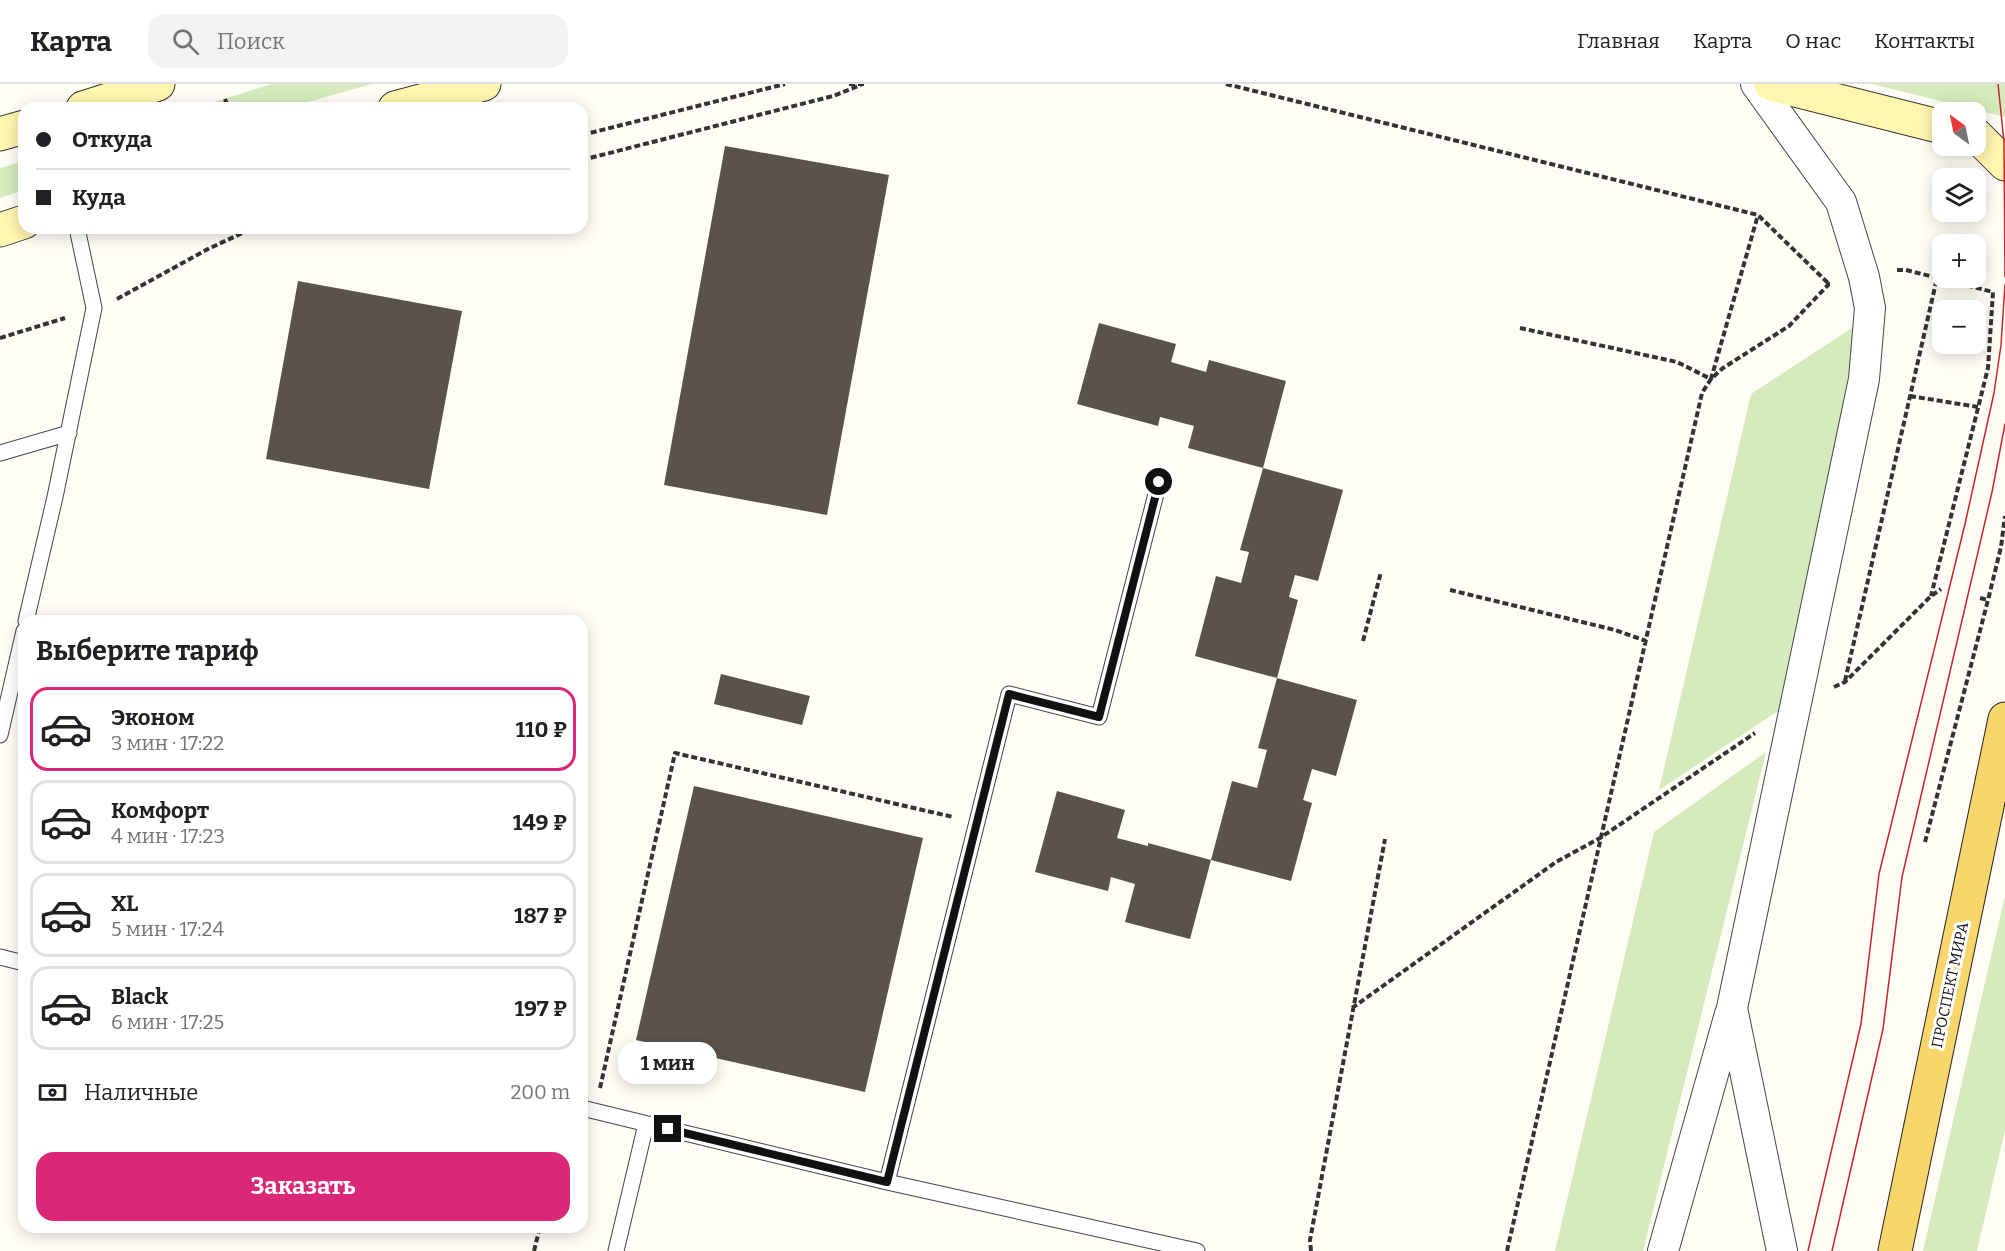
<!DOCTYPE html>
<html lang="ru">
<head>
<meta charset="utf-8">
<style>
	body { margin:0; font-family:Bitter,serif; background:#f2f2f2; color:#202124; height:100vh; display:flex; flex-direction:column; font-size:22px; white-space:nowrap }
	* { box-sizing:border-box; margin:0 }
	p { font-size:20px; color:#757577 }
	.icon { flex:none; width:33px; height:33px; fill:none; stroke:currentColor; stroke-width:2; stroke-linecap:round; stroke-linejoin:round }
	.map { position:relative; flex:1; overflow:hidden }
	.panel { position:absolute; left:18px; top:531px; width:570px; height:618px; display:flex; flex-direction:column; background:#fff; border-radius:18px; box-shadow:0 3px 15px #0003 }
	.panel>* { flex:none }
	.top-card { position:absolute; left:18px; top:18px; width:570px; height:132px; border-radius:18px; box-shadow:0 3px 15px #0003; display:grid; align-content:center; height:132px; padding:0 18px; background:#fff }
	.needle { width:39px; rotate:327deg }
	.buttons { position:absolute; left:1932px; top:18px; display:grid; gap:12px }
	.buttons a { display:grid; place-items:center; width:54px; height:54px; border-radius:12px; background:#fff; box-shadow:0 3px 15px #0003; font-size:30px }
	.end { position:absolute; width:27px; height:27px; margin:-14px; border:8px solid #111; background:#fff; box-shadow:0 0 0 3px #fff }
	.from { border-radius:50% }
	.bubble { position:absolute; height:42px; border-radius:18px; background:#fff; box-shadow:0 3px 15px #0003; font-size:20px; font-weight:700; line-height:42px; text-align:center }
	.top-card b { display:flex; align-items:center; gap:21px; height:57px; font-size:22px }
	.top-card b+b { border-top:2px solid #e0e0e0 }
	.top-card i { width:15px; height:15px; background:#202124 }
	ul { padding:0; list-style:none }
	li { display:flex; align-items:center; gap:18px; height:84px; margin:0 12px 9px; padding:0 6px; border:3px solid #e0e0e0; border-radius:18px }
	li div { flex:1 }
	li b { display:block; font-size:22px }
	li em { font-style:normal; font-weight:700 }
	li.current { border-color:#db2777 }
	li>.icon { width:54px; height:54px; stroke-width:1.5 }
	h2 { padding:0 18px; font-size:27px; line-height:72px }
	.pay { display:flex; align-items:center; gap:15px; height:66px; padding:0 18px; font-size:22px }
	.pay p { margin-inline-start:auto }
	.cta { display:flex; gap:12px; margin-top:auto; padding:12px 18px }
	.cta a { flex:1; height:69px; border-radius:18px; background:#db2777; color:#fff; font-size:24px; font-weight:700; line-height:69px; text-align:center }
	header { display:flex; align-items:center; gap:36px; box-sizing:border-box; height:84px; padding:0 30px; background:#fff; border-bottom:2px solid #e0e0e0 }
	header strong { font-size:28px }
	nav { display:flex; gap:33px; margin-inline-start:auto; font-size:21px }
	.search { width:420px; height:54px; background:#f2f2f2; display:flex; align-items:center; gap:15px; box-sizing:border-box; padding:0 21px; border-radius:18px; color:#757577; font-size:22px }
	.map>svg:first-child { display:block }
</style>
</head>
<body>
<header>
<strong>Карта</strong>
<div class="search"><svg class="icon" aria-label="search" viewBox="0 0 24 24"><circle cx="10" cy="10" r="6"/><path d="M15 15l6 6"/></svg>Поиск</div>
<nav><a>Главная</a><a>Карта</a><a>О нас</a><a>Контакты</a></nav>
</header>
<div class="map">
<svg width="2005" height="1167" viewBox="0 0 2005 1167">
	<rect width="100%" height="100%" fill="#fffdf5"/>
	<path fill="#d5ebbd" d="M 272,0 L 372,0 L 286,24 L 195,24 Z
		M 1872,0 L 2005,0 L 2005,33 Z
		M 24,77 L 24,106 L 0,114 L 0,84 Z
		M 1858,240 L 1784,623 L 1659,706 L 1751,310 Z
		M 1766,668 L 1643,1167 L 1555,1167 L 1654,748 Z
		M 2005,812 L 2005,1046 L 1977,1167 L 1923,1167 Z"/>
	<path fill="#5a524d" d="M 725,62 L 889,91 L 827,431 L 664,401 Z
		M 298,197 L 462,227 L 429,405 L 266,375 Z
		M 1099,239 L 1176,260 L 1171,278 L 1206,288 L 1209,276 L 1286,297 L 1263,384 L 1188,364 L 1194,342 L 1160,333 L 1158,342 L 1077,320 Z
		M 1263,384 L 1343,406 L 1318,497 L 1295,491 L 1289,513 L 1298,516 L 1277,594 L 1195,572 L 1216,492 L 1241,499 L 1249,468 L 1240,466 Z
		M 721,590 L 810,612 L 802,641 L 714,620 Z
		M 1277,594 L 1357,616 L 1336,692 L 1312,685 L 1303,716 L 1312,719 L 1291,797 L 1211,776 L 1190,855 L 1125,838 L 1135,800 L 1111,793 L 1108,807 L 1035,788 L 1057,707 L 1125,726 L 1117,754 L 1148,762 L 1148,759 L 1211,776 L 1232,697 L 1257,704 L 1267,666 L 1258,664 Z
		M 694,702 L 923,754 L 865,1008 L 636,956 Z"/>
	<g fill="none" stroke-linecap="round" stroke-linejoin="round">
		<defs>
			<path id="lane" d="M 0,369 L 69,349
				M 26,537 L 55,413 L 94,224 L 77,144
				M 0,651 L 24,547
				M 0,873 L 24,879
				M 582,1024 L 887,1098 L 1197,1167
				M 887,1098 L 1009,610 L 1099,633 L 1159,398
				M 616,1167 L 646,1040"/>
			<path id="street" d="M 1756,0 L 1841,118 L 1864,193 L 1870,224 L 1864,295 L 1732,924 L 1782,1167
				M 1663,1167 L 1730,930"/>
			<path id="secondary" d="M 1771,0 L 1942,43
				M 83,24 L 158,0
				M 395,24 L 484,0
				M 0,50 L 24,43
				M 1976,51 L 2005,80
				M 0,146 L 24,138"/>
			<path id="primary" d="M 1895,1167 L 2005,635"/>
		</defs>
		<use href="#lane" stroke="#444" stroke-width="17"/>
		<use href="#street" stroke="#444" stroke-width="32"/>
		<use href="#secondary" stroke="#333" stroke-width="35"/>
		<use href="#primary" stroke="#222" stroke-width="35"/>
		<path stroke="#333" stroke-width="4" stroke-dasharray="6 3" stroke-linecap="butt" d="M 849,0 L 866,0
			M 1226,0 L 1758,131 L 1829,200
			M 225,15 L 228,24
			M 582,51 L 785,0
			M 582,76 L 833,12 L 861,1
			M 1897,186 L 1906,186 L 1993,208 L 1988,284 L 1931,512
			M 117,215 L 208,165 L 253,144
			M 1520,244 L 1677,278 L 1711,295 L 1758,131
			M 0,254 L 65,234
			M 1910,312 L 1978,323
			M 1450,506 L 1615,546 L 1646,557
			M 1980,514 L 1988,516
			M 1363,557 L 1381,488
			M 1845,597 L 1937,194
			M 1834,603 L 1845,598 L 1931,512 L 1941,505
			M 1925,758 L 1988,516 L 2001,463 L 2005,432
			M 1352,924 L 1556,778 L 1600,754 L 1755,649
			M 600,1004 L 675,669 L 953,733
			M 534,1167 L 540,1143
			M 1311,1167 L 1310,1156 L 1385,755
			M 1507,1167 L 1702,309 L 1711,295 L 1723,284 L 1789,242 L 1829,200 L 1832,200"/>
		<use href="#lane" stroke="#fff" stroke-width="15"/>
		<use href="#street" stroke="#fff" stroke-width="30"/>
		<use href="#secondary" stroke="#fff6b0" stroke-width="33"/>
		<use href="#primary" stroke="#f9d66b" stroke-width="33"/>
		<path stroke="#c4262e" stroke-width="1.5" d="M 1998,0 L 2004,58 L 2005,193
			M 1808,1167 L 1861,940 L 1879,790 L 1965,440 L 1994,309 L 2001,261 L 2005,201
			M 1832,1167 L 1883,945 L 1902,793 L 1992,408 L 2005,340"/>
	</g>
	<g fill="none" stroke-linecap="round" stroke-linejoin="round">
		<path stroke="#111" stroke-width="8" d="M 668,1045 L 887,1098 L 1009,610 L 1099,633 L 1159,398"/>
	</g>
	<g text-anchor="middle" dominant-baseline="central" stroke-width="6" stroke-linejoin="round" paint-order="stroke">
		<g font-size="15" fill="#111" stroke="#fff">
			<text transform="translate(1950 901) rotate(-78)">ПРОСПЕКТ МИРА</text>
		</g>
	</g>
</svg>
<div class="buttons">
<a><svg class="needle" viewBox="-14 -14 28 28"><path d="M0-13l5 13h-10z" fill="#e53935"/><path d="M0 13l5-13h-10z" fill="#757577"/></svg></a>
<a><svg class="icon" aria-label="layers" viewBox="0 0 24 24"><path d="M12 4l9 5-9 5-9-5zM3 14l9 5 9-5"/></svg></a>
<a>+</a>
<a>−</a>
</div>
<i class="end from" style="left:1159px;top:398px"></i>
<i class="end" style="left:668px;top:1045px"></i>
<div class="bubble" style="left:618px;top:958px;width:99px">1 мин</div>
<div class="top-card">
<b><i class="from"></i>Откуда</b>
<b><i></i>Куда</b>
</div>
<section class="panel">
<h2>Выберите тариф</h2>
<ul>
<li class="current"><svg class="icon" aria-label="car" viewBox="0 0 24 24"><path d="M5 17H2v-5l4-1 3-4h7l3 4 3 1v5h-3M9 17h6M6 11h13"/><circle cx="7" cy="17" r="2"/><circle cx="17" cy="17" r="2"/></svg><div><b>Эконом</b><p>3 мин · 17:22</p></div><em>110 ₽</em></li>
<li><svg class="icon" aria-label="car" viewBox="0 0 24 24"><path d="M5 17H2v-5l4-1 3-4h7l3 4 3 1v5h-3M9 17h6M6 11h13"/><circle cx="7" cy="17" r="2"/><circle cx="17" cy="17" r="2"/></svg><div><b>Комфорт</b><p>4 мин · 17:23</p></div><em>149 ₽</em></li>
<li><svg class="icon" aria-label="car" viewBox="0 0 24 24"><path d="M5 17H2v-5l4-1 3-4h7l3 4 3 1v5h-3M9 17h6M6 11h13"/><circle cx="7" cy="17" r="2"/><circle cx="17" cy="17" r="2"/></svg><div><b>XL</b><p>5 мин · 17:24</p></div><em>187 ₽</em></li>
<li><svg class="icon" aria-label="car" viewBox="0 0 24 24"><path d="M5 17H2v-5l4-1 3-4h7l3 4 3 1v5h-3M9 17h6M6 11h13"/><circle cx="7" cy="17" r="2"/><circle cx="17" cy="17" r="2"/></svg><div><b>Black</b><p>6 мин · 17:25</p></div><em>197 ₽</em></li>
</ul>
<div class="pay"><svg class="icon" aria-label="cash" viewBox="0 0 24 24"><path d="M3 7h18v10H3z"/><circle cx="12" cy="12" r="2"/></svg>Наличные<p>200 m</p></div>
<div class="cta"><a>Заказать</a></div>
</section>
</div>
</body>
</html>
